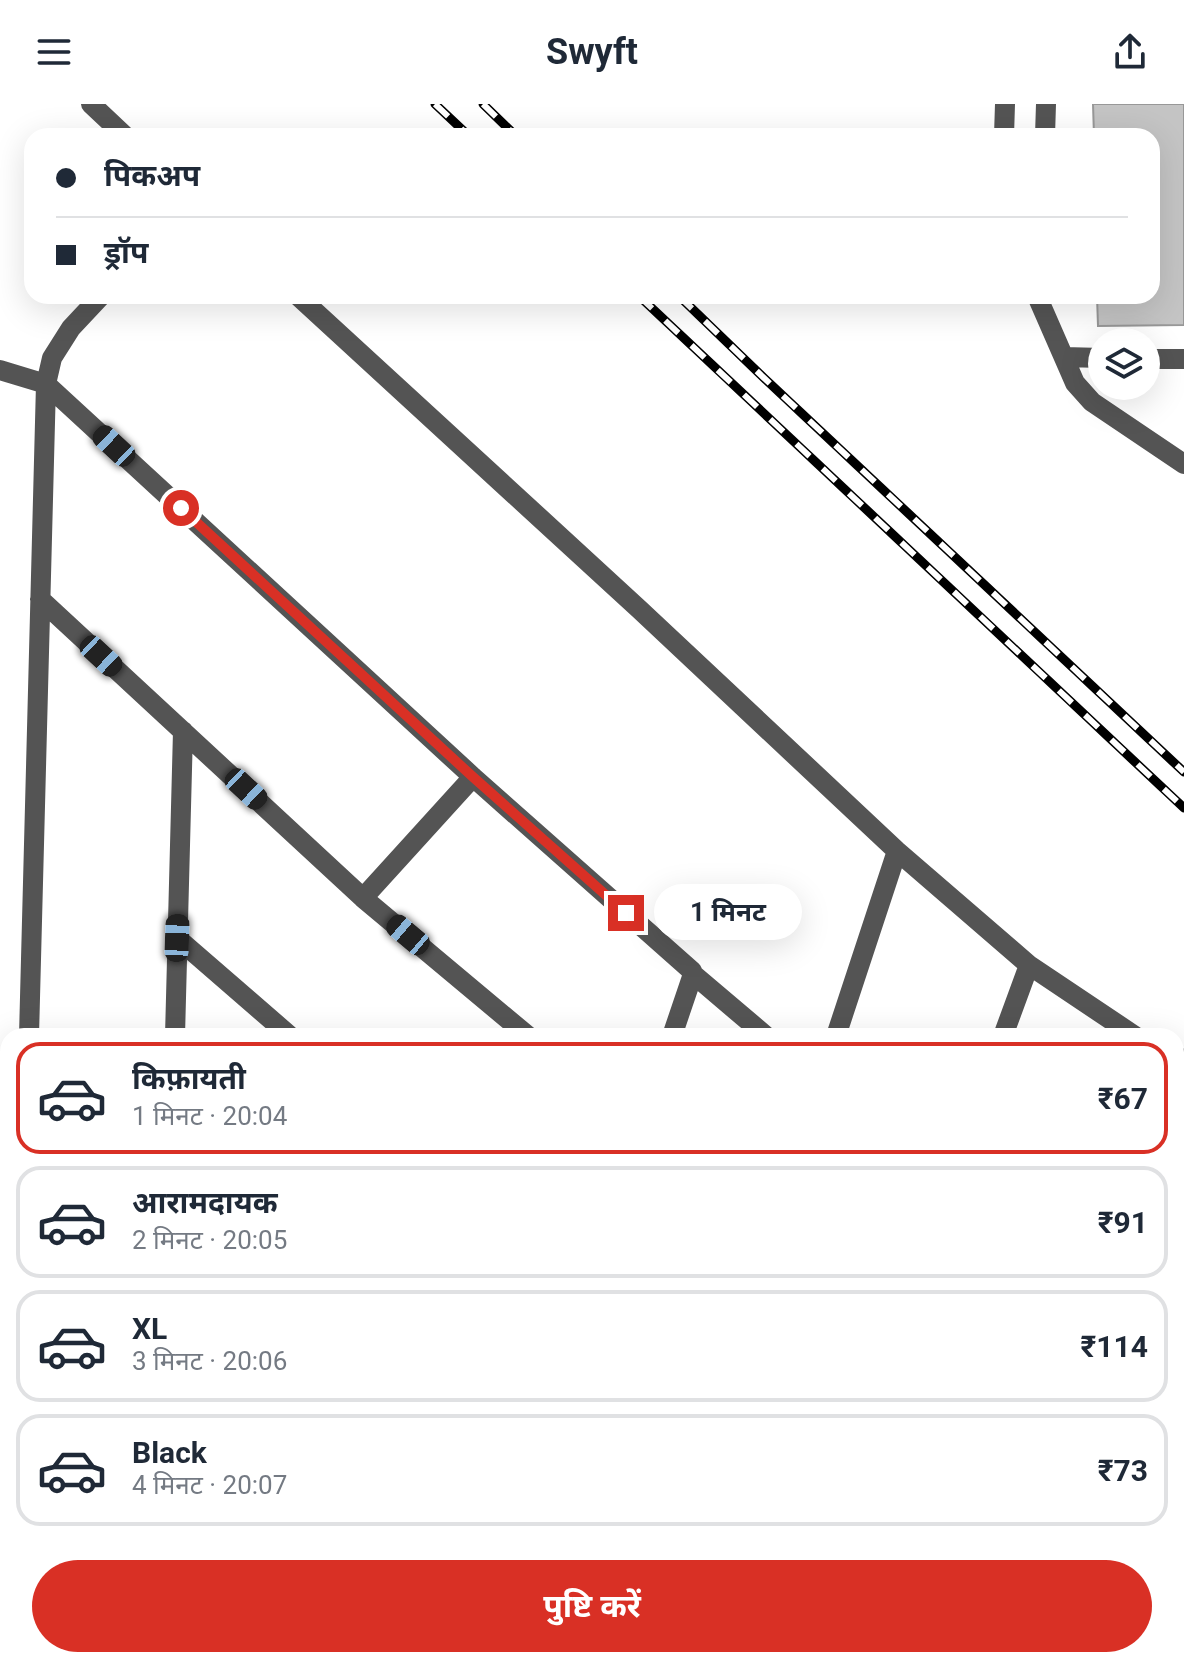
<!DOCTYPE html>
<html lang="hi">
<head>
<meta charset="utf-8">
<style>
	body { margin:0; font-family:Roboto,"Noto Sans Devanagari",sans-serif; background:#f6f6f7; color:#1f2937; height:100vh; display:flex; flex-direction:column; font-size:30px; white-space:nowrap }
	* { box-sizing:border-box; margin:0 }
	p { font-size:26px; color:#747a83 }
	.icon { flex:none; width:44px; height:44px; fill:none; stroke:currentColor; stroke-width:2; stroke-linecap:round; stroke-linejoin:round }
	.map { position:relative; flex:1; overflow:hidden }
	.side { position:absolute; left:0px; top:924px; width:1184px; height:640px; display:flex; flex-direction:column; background:#fff; border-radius:24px 24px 0 0; box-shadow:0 8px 32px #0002 }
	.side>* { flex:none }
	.banner { position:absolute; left:24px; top:24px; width:1136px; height:176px; border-radius:24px; box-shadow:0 8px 32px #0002; display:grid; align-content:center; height:176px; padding:0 32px; background:#fff }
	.buttons { position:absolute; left:1088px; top:224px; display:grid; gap:16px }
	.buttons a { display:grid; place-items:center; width:72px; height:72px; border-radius:50%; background:#fff; box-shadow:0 8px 32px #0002; font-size:40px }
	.end { position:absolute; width:36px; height:36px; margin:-18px; border:10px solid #d93025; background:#fff; box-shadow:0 0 0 4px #fff }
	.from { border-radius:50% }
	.bubble { position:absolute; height:56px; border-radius:28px; background:#fff; box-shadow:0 8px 32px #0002; font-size:26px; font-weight:700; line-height:56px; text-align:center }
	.car { position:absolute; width:24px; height:48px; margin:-24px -12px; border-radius:10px; box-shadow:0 0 6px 2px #0007; background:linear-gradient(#222 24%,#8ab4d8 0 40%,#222 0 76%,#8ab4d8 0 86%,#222 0) }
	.banner b { display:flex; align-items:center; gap:28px; height:76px; font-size:30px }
	.banner b+b { border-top:2px solid #e0e1e3 }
	.banner i { width:20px; height:20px; background:#1f2937 }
	ul { padding:14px 0 0; list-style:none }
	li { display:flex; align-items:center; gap:24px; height:112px; margin:0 16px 12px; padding:0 16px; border:4px solid #e0e1e3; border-radius:24px }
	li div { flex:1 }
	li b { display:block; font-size:30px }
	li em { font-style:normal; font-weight:700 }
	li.active { border-color:#d93025 }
	li>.icon { width:72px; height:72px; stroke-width:1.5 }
	.button { display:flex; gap:16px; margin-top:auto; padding:16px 32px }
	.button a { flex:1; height:92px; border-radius:48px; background:#d93025; color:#fff; font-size:32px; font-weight:700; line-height:92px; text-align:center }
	header { display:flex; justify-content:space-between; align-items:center; height:104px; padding:0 32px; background:#fff; font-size:36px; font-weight:700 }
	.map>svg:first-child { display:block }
</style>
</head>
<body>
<header><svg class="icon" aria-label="menu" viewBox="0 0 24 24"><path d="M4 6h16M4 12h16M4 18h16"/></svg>Swyft<svg class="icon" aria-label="share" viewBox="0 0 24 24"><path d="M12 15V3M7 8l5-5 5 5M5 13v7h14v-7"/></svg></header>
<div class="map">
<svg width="1184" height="1564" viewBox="0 0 1184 1564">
	<rect width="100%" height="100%" fill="#fff"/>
	<path fill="#c4c4c4" stroke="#989898" stroke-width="2" d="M 1093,0 L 1184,0 L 1184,221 L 1098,222 L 1097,192 L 1152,192 L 1152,32 L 1094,32 Z"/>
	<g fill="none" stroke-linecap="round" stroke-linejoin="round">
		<path stroke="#545454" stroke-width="20" d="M 91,0 L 125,32
			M 1004,32 L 1005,0
			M 1045,32 L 1046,0
			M 298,192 L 639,505 L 897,747 L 1029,861
			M 1037,192 L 1075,279 L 1092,298 L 1184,360
			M 1064,253 L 1102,254
			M 1146,255 L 1184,255
			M 0,266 L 46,280 L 473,673 L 692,867 L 693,870 L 766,932
			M 40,495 L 363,794 L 528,932
			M 363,794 L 473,673
			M 177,834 L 290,932
			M 29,932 L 46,280 L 52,254 L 71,224 L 101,192
			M 175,932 L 183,627
			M 672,932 L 693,870
			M 836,932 L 897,747
			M 1003,932 L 1029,861 L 1135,932
			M 1176,952 L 1184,956
			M 0,1341 L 8,1341
			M 0,1502 L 8,1502
			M 231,1556 L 231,1564
			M 791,1556 L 792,1564
			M 831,1556 L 841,1564
			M 1066,1556 L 1075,1564
			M 329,1564 L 329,1556"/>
		<defs>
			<path id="rail" d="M 435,0 L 469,32
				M 483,0 L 516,32
				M 639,192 L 1184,704
				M 679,192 L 764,274 L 1184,668"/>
		</defs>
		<use href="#rail" stroke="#000" stroke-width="9"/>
		<use href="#rail" stroke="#fff" stroke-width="6" stroke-dasharray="18" stroke-linecap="butt"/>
	</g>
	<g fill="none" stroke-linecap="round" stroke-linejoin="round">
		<path stroke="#d93025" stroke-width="10" d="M 181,404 L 473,673 L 626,809"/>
	</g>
</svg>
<div class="buttons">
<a><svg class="icon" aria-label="layers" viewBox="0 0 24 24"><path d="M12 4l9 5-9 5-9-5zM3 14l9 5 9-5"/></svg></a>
</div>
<i class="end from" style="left:181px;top:404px"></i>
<i class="end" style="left:626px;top:809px"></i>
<div class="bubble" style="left:654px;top:780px;width:148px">1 मिनट</div>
<i class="car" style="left:114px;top:342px;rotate:313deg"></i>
<i class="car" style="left:101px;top:552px;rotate:133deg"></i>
<i class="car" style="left:246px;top:685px;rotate:133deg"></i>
<i class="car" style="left:408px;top:831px;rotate:310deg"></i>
<i class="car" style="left:177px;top:834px;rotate:2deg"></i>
<div class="banner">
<b><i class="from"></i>पिकअप</b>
<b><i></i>ड्रॉप</b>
</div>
<section class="side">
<ul>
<li class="active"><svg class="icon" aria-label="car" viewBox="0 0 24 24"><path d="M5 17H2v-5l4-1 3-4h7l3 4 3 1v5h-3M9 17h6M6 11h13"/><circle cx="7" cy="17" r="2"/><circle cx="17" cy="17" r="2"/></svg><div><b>किफ़ायती</b><p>1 मिनट · 20:04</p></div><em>₹67</em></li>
<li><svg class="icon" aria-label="car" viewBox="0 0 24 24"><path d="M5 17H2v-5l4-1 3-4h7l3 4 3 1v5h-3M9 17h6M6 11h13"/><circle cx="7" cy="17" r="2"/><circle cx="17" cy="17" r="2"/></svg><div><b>आरामदायक</b><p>2 मिनट · 20:05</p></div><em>₹91</em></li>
<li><svg class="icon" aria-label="car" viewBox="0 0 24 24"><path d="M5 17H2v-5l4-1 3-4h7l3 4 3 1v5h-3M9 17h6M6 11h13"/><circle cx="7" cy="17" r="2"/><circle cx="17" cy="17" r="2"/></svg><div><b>XL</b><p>3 मिनट · 20:06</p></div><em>₹114</em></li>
<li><svg class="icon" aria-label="car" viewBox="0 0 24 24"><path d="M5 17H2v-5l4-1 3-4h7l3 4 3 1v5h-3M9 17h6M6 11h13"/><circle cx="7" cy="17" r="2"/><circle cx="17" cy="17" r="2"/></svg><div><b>Black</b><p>4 मिनट · 20:07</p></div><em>₹73</em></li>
</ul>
<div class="button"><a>पुष्टि करें</a></div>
</section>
</div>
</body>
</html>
